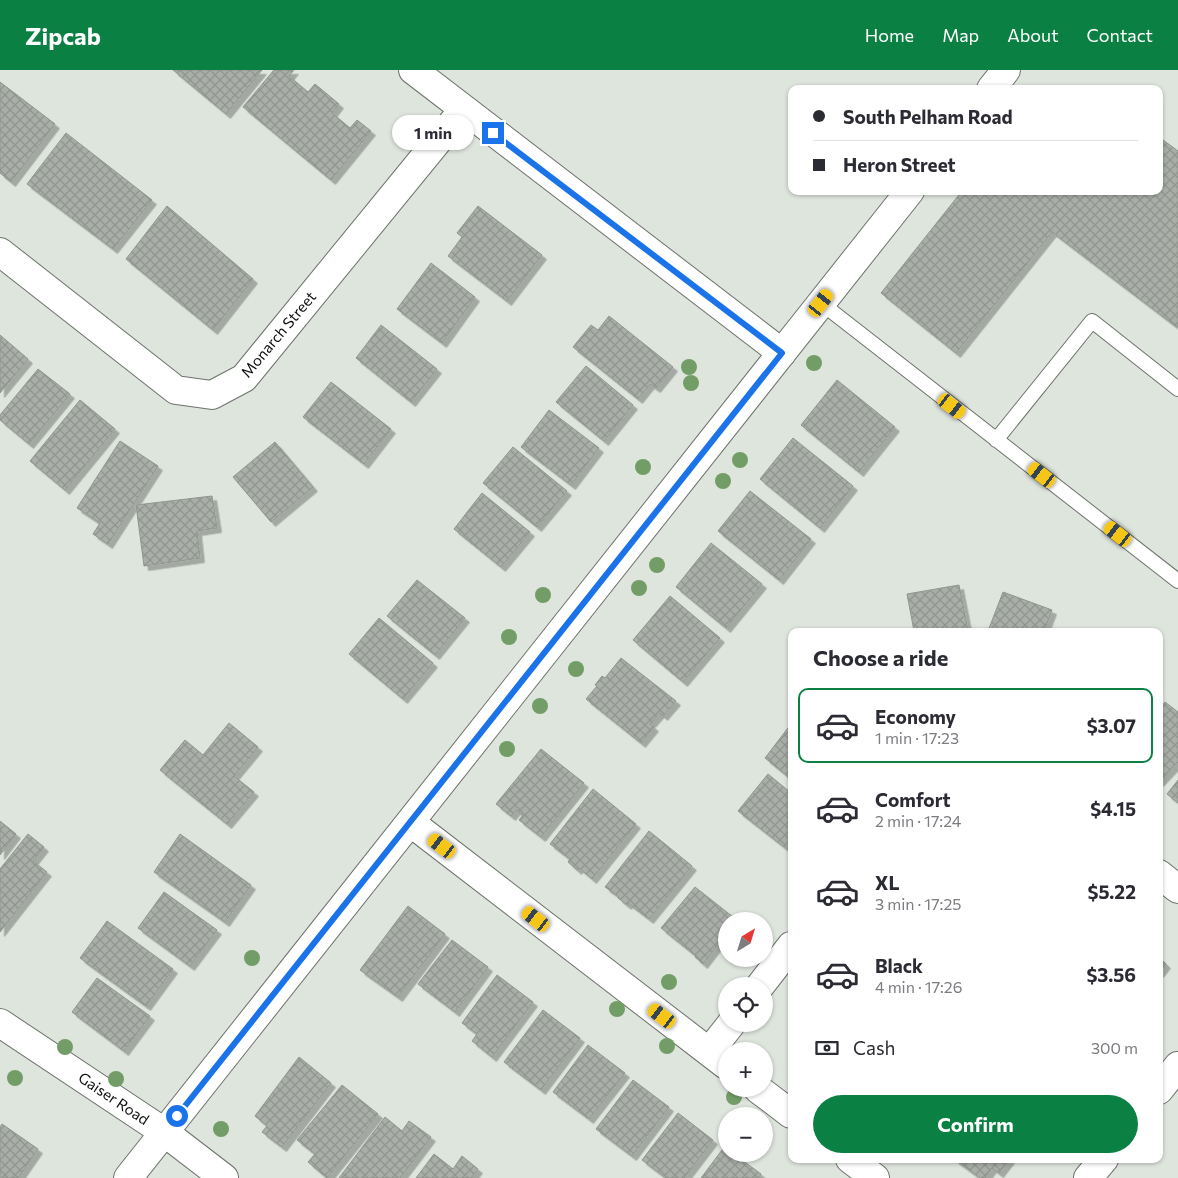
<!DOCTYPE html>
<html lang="en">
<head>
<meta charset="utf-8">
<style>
	body { margin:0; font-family:Commissioner,sans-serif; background:#f7f7f7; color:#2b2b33; height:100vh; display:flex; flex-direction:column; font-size:19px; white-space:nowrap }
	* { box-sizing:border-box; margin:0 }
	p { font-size:16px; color:#7c7c81 }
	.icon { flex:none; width:28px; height:28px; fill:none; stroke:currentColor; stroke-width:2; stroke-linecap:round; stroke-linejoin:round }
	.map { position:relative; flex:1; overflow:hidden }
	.drawer { position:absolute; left:788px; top:558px; width:375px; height:535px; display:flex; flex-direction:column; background:#fff; border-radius:10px; box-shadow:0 1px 4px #0004 }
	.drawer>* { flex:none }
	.banner { position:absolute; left:788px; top:15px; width:375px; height:110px; border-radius:10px; box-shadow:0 1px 4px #0004; display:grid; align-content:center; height:110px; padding:0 25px; background:#fff }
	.needle { width:32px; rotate:38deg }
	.buttons { position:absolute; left:718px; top:842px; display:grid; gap:10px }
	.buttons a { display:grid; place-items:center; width:55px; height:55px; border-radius:50%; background:#fff; box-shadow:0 1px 4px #0004; font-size:25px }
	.end { position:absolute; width:22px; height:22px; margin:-11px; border:6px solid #1a73e8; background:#fff; box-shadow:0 0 0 2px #fff }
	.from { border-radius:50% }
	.bubble { position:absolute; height:35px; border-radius:18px; background:#fff; box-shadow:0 1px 4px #0004; font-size:16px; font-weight:700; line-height:35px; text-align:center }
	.car { position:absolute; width:15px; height:30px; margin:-15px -8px; border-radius:6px; box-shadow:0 0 4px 1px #0007; background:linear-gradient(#f5c518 24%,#345 0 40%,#f5c518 0 76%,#345 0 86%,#f5c518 0) }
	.banner b { display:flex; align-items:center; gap:18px; height:48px; font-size:19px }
	.banner b+b { border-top:1px solid #e1e1e2 }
	.banner i { width:12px; height:12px; background:#2b2b33 }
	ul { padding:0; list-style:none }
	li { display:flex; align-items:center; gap:15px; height:75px; margin:0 10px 8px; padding:0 15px; border:2px solid transparent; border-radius:10px }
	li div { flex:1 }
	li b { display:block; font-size:19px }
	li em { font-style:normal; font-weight:700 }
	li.on { border-color:#0b8043 }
	li>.icon { width:45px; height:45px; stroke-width:1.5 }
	h2 { padding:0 25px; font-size:22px; line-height:60px }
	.pay { display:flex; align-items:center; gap:12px; height:55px; padding:0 25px; font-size:19px }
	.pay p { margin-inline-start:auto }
	.primary-button { display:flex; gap:10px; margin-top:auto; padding:10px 25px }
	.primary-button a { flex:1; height:58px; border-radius:30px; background:#0b8043; color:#fff; font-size:20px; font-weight:700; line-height:58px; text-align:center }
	header { display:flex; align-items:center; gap:30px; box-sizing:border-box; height:70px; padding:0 25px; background:#0b8043; color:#fff }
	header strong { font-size:24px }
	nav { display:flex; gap:28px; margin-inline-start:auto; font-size:18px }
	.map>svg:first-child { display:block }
</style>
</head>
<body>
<header>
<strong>Zipcab</strong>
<nav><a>Home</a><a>Map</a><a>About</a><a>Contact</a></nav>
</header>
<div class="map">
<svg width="1178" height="1108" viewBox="0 0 1178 1108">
	<defs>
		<pattern id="building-cross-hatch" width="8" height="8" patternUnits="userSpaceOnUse" patternTransform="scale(1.25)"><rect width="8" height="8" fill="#a9afa8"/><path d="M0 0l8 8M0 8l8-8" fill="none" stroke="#90958f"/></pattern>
		<filter id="shadow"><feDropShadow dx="4.5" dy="4.5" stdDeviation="0" flood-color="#0004"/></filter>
	</defs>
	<rect width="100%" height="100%" fill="#dee5dd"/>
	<path fill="url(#building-cross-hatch)" stroke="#90968f" filter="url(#shadow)" d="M 173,0 L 262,0 L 226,44 Z
		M 274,0 L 294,0 L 289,6 L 308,22 L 315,14 L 339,34 L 332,43 L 350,58 L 357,50 L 371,61 L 331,110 L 243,37 Z
		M 0,12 L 55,54 L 11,112 L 0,103 Z
		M 66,63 L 152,130 L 113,179 L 27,114 Z
		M 1159,67 L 1178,81 L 1178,258 L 1052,162 L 956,283 L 881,223 L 962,121 L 1159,121 Z
		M 167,136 L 253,209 L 213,260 L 126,189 Z
		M 478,136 L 542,185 L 507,231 L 448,186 L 462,167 L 457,163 Z
		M 431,193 L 475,227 L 442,273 L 397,239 Z
		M 609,246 L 673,297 L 656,318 L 650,314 L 638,329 L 573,277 L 591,255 L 598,260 Z
		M 381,255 L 437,299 L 411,332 L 356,288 Z
		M 0,265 L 28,289 L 0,323 Z
		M 586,296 L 633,335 L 604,371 L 556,332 Z
		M 38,299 L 70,324 L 29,374 L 0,350 L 0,345 Z
		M 837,310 L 895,357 L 859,402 L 801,355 Z
		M 331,312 L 391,359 L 364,394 L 303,347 Z
		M 80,330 L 115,359 L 65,420 L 30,391 Z
		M 549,340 L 599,378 L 571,415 L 521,377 Z
		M 793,368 L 853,416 L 820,458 L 760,409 Z
		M 120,371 L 158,396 L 108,474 L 93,464 L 100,453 L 77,438 Z
		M 275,372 L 313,417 L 271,452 L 233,407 Z
		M 513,377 L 567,421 L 537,457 L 483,413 Z
		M 750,421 L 811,469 L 779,510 L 718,461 Z
		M 482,423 L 530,462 L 501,497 L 454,459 Z
		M 212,426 L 217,458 L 197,461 L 200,488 L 144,496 L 136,435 Z
		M 711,473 L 762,514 L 726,558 L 676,517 Z
		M 417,510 L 465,548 L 435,585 L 387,546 Z
		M 959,515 L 968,561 L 914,561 L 907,524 Z
		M 1003,522 L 1052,540 L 1044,561 L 988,561 Z
		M 670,526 L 720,568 L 683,612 L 633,570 Z
		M 379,548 L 433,593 L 403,629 L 349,584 Z
		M 621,588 L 676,631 L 663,646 L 660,643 L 650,654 L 654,657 L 641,673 L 586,629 L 597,616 L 595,615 L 602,606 L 605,608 Z
		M 1165,632 L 1178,642 L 1178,692 L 1159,712 L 1159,640 Z
		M 229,653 L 258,677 L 234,706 L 254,722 L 227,754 L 160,700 L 185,670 L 203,685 Z
		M 791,654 L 791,709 L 765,688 Z
		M 541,679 L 584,713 L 541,767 L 519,750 L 523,745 L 516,740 L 511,746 L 496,734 Z
		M 768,704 L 791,723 L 791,768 L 784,777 L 738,741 Z
		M 1178,710 L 1178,733 L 1167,724 Z
		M 593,719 L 636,754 L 592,809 L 579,798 L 577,800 L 568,792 L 570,789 L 550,774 Z
		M 0,751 L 16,764 L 0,785 Z
		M 649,761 L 692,796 L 649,849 L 628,833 L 627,835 L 618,828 L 619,827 L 605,817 Z
		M 28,764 L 44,777 L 33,791 L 47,802 L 0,862 L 0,799 Z
		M 180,764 L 251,815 L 225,852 L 154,802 Z
		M 695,817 L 737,850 L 726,851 L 726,864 L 703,894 L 695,887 L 696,886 L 661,858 Z
		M 164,822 L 217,860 L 190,896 L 138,858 Z
		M 408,836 L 445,864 L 398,927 L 360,900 Z
		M 107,851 L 173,899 L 146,936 L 80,888 Z
		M 452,870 L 488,897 L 455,942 L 418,914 Z
		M 1159,887 L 1166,894 L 1159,903 Z
		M 497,905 L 533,932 L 492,987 L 472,971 L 477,964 L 462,953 Z
		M 97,908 L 150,946 L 124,981 L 72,942 Z
		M 543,940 L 580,968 L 541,1020 L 504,992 Z
		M 588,975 L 625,1003 L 589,1049 L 553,1022 Z
		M 299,987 L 331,1013 L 282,1077 L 262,1062 L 267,1056 L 255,1046 Z
		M 633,1010 L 669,1037 L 632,1086 L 596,1059 Z
		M 342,1015 L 378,1044 L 327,1108 L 308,1092 L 315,1084 L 297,1070 Z
		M 678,1043 L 713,1070 L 684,1108 L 666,1108 L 642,1090 Z
		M 385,1047 L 402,1061 L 409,1051 L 431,1067 L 400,1108 L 339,1108 Z
		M 2,1054 L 38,1079 L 18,1108 L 0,1108 L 0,1057 Z
		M 725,1076 L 726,1084 L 734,1084 L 761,1104 L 759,1108 L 701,1108 Z
		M 434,1084 L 453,1099 L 462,1086 L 478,1099 L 471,1108 L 416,1108 Z
		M 954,1089 L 1010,1089 L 999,1103 L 992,1098 L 985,1108 L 980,1108 Z"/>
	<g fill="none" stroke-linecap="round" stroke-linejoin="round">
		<defs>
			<path id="service" d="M 821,233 L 1178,511
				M 996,370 L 1092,251 L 1178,319"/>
			<path id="minor" d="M 413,0 L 782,283
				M 991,19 L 1006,0
				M 0,182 L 176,320 L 212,325 L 244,308 L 463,40
				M 410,752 L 726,995
				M 1159,804 L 1178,819
				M 760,916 L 791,876
				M 0,953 L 164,1062 L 224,1108
				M 709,982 L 731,954
				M 758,1019 L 791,1044
				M 1159,1020 L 1178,996
				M 850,1089 L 875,1108
				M 128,1108 L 910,121
				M 1088,1108 L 1104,1089"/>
		</defs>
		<use href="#service" stroke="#6d726c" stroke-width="16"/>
		<use href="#minor" stroke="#6d726c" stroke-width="30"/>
		<use href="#service" stroke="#fff" stroke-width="14"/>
		<use href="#minor" stroke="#fff" stroke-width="28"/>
	</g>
	<g fill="#729d66">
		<circle cx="814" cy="293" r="8"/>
		<circle cx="689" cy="297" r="8"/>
		<circle cx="691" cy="313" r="8"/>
		<circle cx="740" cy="390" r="8"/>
		<circle cx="643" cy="397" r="8"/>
		<circle cx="723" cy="411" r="8"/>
		<circle cx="657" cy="495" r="8"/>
		<circle cx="639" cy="518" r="8"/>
		<circle cx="543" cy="525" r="8"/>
		<circle cx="509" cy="567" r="8"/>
		<circle cx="576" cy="599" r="8"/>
		<circle cx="540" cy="636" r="8"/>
		<circle cx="507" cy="679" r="8"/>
		<circle cx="252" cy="888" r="8"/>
		<circle cx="669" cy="912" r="8"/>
		<circle cx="617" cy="939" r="8"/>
		<circle cx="667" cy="976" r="8"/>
		<circle cx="65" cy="977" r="8"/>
		<circle cx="15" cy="1008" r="8"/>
		<circle cx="116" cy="1009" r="8"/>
		<circle cx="734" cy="1027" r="8"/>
		<circle cx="221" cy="1059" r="8"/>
	</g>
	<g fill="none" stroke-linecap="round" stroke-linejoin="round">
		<path stroke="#1a73e8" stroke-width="6" d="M 177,1046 L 782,283 L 493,63"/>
	</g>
	<g text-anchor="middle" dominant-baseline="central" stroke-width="4" stroke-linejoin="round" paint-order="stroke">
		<g font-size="15" fill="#0c0e0b" stroke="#fff">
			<text transform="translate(278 264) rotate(-50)">Monarch Street</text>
			<text transform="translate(114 1028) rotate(34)">Gaiser Road</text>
		</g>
	</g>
</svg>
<div class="buttons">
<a><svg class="needle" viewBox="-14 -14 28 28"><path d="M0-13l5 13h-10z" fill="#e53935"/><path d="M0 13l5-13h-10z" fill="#7c7c81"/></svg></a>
<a><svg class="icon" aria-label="locate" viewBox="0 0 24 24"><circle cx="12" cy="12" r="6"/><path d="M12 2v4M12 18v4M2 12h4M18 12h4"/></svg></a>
<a>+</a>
<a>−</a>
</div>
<i class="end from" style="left:177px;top:1046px"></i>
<i class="end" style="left:493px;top:63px"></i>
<div class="bubble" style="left:392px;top:45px;width:82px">1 min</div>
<i class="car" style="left:821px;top:233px;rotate:38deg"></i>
<i class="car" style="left:952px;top:336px;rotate:128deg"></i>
<i class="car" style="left:1042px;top:405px;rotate:308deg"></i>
<i class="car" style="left:1118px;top:464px;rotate:308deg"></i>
<i class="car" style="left:442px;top:776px;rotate:307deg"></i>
<i class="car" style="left:536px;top:849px;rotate:308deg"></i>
<i class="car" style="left:662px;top:946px;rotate:307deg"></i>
<div class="banner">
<b><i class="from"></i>South Pelham Road</b>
<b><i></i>Heron Street</b>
</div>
<section class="drawer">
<h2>Choose a ride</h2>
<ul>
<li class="on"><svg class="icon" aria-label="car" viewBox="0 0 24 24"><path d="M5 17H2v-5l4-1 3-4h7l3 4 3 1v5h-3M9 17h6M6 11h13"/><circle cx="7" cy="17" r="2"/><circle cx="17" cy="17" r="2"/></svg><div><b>Economy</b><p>1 min · 17:23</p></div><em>$3.07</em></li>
<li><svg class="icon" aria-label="car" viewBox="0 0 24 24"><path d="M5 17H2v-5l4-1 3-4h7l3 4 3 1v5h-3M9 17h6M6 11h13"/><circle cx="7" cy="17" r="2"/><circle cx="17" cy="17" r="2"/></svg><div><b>Comfort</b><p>2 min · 17:24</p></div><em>$4.15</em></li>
<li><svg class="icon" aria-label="car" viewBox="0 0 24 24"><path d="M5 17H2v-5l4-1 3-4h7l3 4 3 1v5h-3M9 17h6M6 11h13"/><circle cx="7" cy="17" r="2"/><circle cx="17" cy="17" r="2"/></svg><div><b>XL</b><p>3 min · 17:25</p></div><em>$5.22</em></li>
<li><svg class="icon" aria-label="car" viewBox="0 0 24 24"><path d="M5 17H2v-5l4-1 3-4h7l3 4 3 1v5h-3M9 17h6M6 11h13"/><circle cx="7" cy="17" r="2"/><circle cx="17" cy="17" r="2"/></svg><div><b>Black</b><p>4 min · 17:26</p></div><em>$3.56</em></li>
</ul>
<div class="pay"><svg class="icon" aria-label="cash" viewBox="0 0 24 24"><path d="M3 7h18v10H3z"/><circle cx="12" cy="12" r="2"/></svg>Cash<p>300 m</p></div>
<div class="primary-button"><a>Confirm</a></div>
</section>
</div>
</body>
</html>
